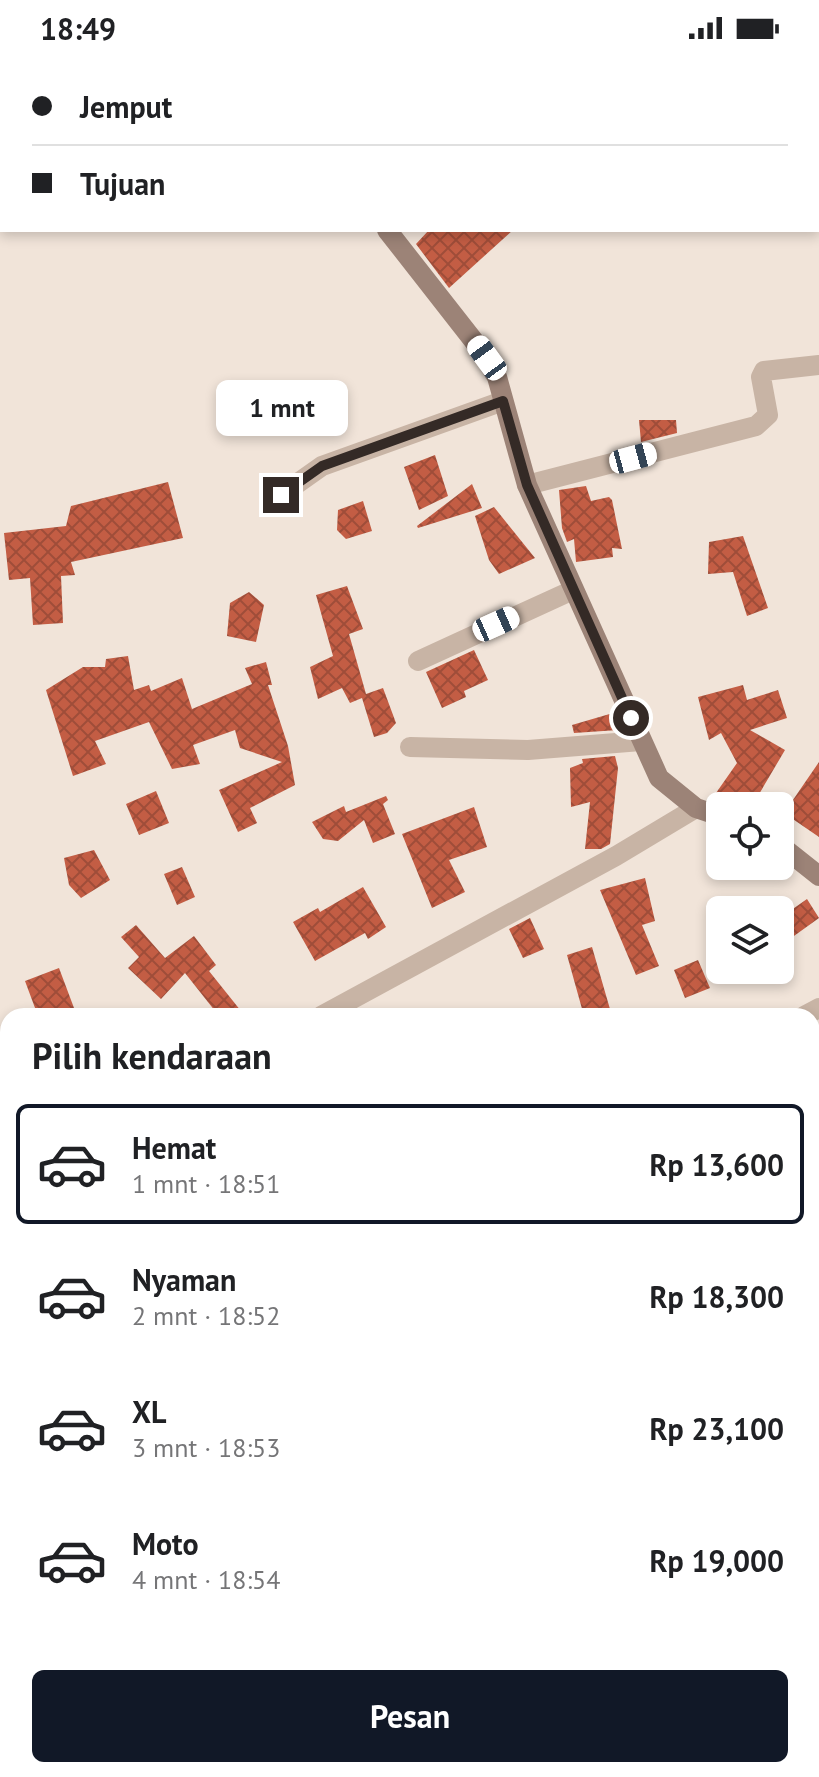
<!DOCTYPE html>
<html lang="id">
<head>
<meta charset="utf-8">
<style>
	body { margin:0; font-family:"PT Sans",sans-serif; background:#f2f2f2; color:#202124; height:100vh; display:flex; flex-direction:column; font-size:30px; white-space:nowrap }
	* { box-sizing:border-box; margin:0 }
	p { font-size:26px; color:#757577 }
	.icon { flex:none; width:44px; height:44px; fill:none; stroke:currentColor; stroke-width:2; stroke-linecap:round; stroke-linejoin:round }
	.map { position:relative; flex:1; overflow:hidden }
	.details { position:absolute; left:0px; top:952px; width:820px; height:770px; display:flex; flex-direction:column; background:#fff; border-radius:24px 24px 0 0; box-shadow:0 4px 12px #0003 }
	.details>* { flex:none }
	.banner { position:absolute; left:0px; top:0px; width:820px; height:176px; box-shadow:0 4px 12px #0003; display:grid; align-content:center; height:176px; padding:0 32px; background:#fff }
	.tools { position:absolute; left:706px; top:736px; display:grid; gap:16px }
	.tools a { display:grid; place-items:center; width:88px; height:88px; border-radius:12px; background:#fff; box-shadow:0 4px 12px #0003; font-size:40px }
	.end { position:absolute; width:36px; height:36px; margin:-18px; border:10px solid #342a26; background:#fff; box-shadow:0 0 0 4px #fff }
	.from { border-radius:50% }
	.bubble { position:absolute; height:56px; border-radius:12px; background:#fff; box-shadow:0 4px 12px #0003; font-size:26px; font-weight:800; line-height:56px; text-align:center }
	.car { position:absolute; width:24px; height:48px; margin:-24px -12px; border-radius:10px; box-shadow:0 0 6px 2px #0007; background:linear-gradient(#fff 24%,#345 0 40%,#fff 0 76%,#345 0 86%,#fff 0) }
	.banner b { display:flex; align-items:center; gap:28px; height:76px; font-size:30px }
	.banner b+b { border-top:2px solid #e0e0e0 }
	.banner i { width:20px; height:20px; background:#202124 }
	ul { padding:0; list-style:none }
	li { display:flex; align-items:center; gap:24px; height:120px; margin:0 16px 12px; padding:0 16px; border:4px solid transparent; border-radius:12px }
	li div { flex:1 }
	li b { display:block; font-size:30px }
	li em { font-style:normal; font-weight:800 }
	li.on { border-color:#111827 }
	li>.icon { width:72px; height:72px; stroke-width:1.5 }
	h2 { padding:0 32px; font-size:36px; line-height:96px }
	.action { display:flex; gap:16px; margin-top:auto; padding:16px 32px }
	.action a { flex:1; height:92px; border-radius:12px; background:#111827; color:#fff; font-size:32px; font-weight:800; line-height:92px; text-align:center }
	.status { display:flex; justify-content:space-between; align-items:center; height:56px; padding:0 40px; background:#fff; direction:ltr }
	.status svg { height:22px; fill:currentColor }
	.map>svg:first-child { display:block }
</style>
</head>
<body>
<div class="status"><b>18:49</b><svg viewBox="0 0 49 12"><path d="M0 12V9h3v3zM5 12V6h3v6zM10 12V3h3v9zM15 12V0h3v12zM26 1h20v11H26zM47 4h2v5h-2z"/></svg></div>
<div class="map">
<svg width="819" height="1721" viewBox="0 0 819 1721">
	<defs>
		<pattern id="building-cross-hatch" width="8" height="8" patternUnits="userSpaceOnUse" patternTransform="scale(2)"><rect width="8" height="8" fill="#c35d44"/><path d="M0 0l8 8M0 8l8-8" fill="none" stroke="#9f4d39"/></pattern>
	</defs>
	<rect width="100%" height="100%" fill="#f1e4d9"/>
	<path fill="url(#building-cross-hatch)" d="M 429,174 L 513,174 L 449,232 L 416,188 Z
		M 639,364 L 676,364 L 677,377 L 641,386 Z
		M 435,399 L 448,440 L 419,454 L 404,411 Z
		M 168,426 L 183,482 L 71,506 L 75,519 L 61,520 L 63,567 L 33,569 L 30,522 L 9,524 L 4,477 L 66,470 L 71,450 Z
		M 472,428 L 482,452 L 418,472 L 417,470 Z
		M 586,430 L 591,445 L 609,441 L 612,444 L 622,493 L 612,492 L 613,501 L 576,506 L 574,483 L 567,486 L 562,472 L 559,434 Z
		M 363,445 L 372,475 L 346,483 L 337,474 L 338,454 Z
		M 494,451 L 535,502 L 499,518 L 489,504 L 475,460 Z
		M 743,480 L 768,552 L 747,560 L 733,516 L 708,518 L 709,486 Z
		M 347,530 L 363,573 L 349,578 L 366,638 L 383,632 L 396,667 L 387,677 L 374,681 L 362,642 L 350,647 L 342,632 L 318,643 L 310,611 L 333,600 L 316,539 Z
		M 249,536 L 264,549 L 256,586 L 227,580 L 230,547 Z
		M 474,594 L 488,624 L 464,635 L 466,641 L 442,652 L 426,616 Z
		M 128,600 L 134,634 L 149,629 L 151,635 L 182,622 L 192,653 L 252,628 L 245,612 L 266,606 L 272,629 L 268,629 L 288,690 L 295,729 L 250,752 L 257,767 L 238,776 L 219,734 L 282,706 L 240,692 L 235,674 L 193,689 L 200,708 L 172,713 L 149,666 L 95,685 L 106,708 L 73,720 L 46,634 L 83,611 L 105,611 L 106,603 Z
		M 743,629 L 747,644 L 778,634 L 787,662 L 750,674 L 785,694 L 752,750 L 736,750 L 716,737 L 737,707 L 721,677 L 709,684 L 698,641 Z
		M 613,657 L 618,674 L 574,677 L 572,669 Z
		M 615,700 L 618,712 L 610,788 L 601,793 L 585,793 L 590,746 L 571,751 L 570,712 L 583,707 L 582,703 Z
		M 819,706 L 819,781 L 784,757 Z
		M 156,735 L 169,767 L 139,779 L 126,748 Z
		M 386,740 L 388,744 L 383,748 L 395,778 L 373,787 L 364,764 L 338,785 L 323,783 L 312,766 L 344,750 L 346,756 Z
		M 474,751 L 487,791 L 449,804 L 465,836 L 432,852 L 402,778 Z
		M 94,794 L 110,824 L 81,842 L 69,829 L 64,802 Z
		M 182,811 L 195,841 L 177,849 L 164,818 Z
		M 645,822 L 655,865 L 642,869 L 659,910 L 636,919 L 600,834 Z
		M 363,831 L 386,871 L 368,883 L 365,877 L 315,905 L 293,866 L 318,852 L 320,856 Z
		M 807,843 L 819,862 L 780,890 L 780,862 Z
		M 530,862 L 544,893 L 523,902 L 509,873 Z
		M 136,869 L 165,902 L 194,880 L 216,909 L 209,915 L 245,960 L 219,960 L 185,917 L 161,943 L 128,912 L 139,901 L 121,881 Z
		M 592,891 L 612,960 L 584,960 L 567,899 Z
		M 698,904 L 710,932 L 685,942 L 674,914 Z
		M 59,912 L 77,960 L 38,960 L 25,925 Z"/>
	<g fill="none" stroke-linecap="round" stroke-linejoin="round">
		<path stroke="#c8b4a5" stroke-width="20" d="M 527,429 L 756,370 L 768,359 L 761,321 L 764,315 L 819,309
			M 281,439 L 322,410 L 503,345
			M 418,605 L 573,534
			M 410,691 L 528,694 L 641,685
			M 321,960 L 616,800 L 696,752
			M 804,960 L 819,952
			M 0,1089 L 8,1113
			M 0,1164 L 8,1157
			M 0,1293 L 8,1292
			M 395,1714 L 397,1721"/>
		<path stroke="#9c8377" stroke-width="20" d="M 613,2 L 615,0
			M 0,13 L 2,13
			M 387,174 L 477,289 L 497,321 L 527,429 L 659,722 L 696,752 L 720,760
			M 780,789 L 819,820"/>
	</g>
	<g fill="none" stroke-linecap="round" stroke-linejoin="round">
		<path stroke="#342a26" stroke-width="10" d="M 281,439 L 322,410 L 503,345 L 527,429 L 631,662"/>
	</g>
</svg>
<div class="tools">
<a><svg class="icon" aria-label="locate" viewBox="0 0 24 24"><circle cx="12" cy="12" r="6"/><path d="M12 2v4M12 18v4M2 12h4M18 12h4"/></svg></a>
<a><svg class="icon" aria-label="layers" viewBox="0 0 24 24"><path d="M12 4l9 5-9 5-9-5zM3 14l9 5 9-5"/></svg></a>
</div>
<i class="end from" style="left:631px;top:662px"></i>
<i class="end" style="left:281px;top:439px"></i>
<div class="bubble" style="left:216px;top:324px;width:132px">1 mnt</div>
<i class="car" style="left:487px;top:302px;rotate:324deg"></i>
<i class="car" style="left:633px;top:402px;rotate:75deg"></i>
<i class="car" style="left:496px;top:568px;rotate:66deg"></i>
<div class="banner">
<b><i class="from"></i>Jemput</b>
<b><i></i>Tujuan</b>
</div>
<section class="details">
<h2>Pilih kendaraan</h2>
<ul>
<li class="on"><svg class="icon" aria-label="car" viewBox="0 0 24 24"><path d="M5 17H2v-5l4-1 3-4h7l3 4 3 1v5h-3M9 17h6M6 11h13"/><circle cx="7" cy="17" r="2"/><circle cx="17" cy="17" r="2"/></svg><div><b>Hemat</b><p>1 mnt · 18:51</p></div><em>Rp 13,600</em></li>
<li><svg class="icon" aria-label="car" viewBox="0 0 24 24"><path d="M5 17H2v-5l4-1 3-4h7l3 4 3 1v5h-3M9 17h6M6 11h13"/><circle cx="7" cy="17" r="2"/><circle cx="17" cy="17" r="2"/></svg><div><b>Nyaman</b><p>2 mnt · 18:52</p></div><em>Rp 18,300</em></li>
<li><svg class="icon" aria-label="car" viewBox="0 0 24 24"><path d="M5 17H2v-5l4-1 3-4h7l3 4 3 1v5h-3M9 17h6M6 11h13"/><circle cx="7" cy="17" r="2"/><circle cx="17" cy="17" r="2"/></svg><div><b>XL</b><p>3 mnt · 18:53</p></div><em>Rp 23,100</em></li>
<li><svg class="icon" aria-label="car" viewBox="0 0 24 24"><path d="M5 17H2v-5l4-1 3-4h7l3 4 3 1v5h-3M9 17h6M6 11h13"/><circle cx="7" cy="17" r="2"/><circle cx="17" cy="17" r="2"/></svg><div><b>Moto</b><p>4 mnt · 18:54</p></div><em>Rp 19,000</em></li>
</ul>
<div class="action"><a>Pesan</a></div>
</section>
</div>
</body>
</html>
